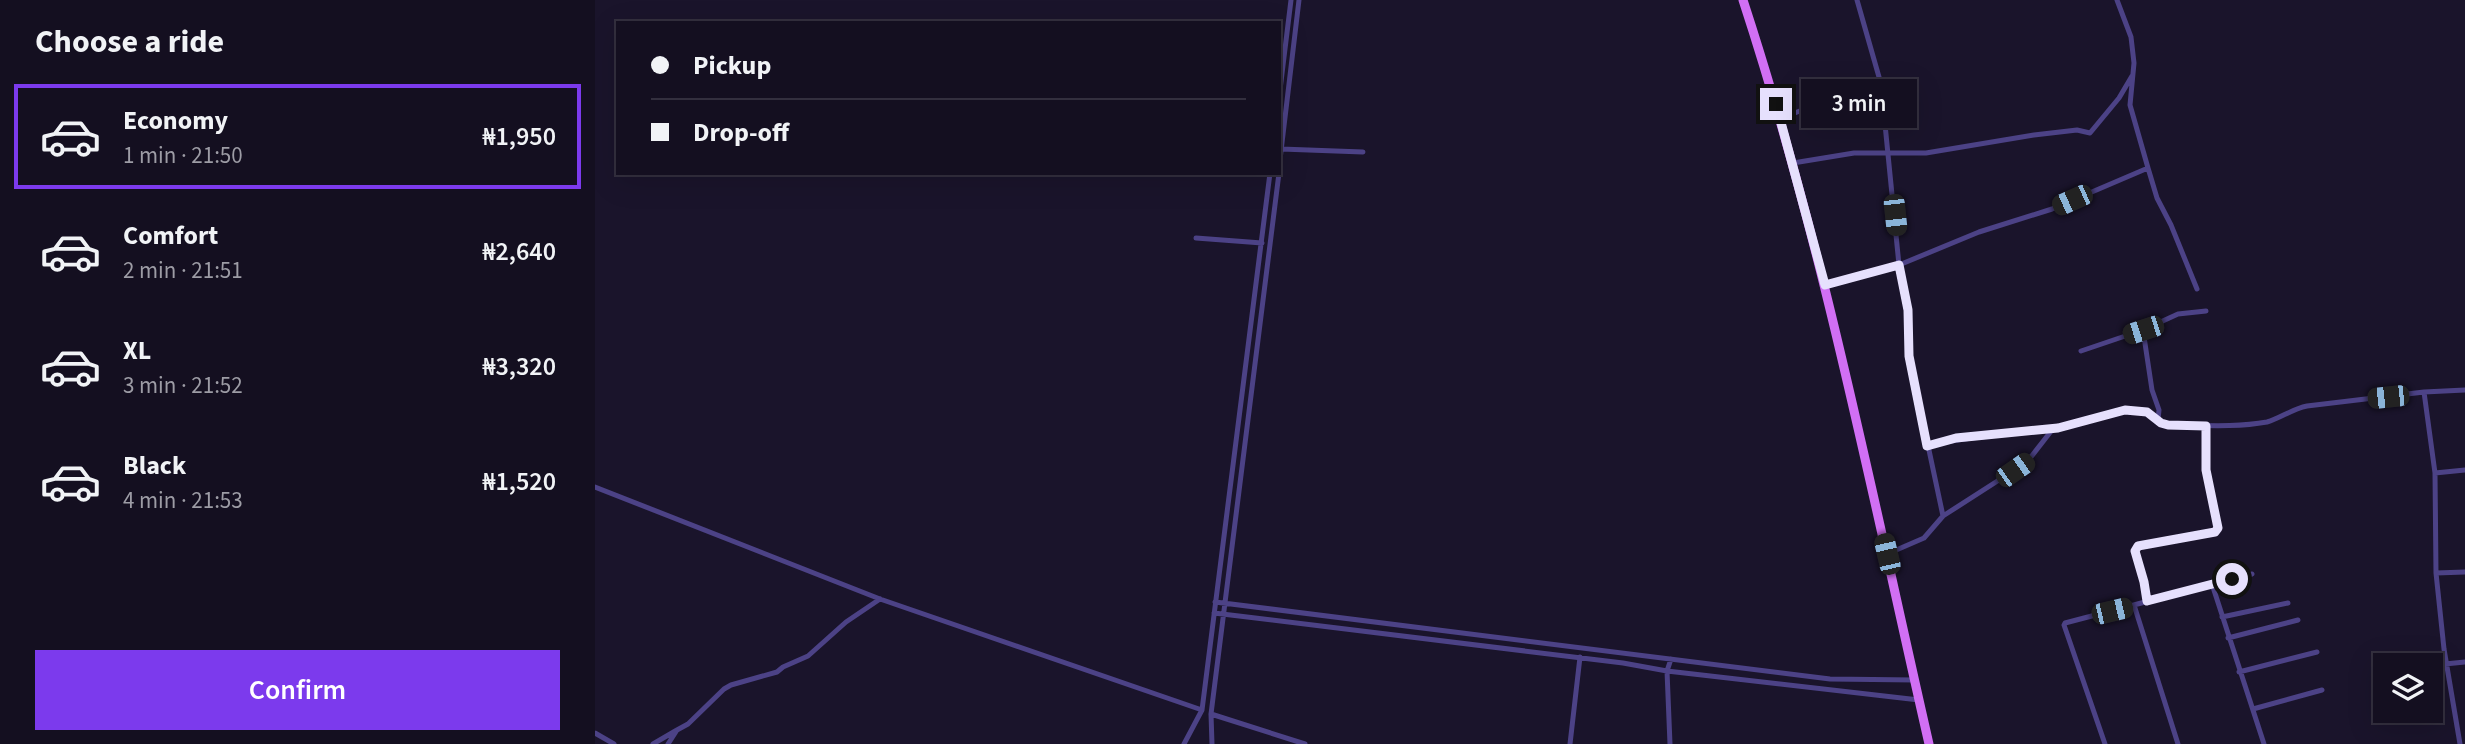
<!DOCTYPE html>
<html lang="en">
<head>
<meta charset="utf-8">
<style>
	body { margin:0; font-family:"Source Sans 3",sans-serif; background:#211d2d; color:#f1f3f6; height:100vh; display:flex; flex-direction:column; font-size:26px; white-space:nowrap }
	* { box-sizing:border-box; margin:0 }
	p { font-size:23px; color:#9d9ca5 }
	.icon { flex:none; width:38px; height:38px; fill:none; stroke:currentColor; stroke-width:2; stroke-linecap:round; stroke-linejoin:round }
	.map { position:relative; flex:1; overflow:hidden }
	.side { display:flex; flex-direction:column; background:#140f20; width:595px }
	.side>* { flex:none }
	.top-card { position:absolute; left:21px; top:21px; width:665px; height:154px; border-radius:0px; box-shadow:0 7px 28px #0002,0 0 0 2px #332f3e; display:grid; align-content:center; height:154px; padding:0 35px; background:#140f20 }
	.controls { position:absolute; left:1778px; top:653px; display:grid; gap:14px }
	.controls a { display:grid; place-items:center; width:70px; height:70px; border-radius:0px; background:#140f20; box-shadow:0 7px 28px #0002,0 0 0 2px #332f3e; font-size:35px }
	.end { position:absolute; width:32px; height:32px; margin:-16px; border:9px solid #e6e0fd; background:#111; box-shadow:0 0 0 4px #111 }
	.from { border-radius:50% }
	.bubble { position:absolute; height:49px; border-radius:0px; background:#140f20; box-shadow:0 7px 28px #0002,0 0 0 2px #332f3e; font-size:23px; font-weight:600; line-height:49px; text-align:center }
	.car { position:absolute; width:21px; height:42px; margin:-21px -10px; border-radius:9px; box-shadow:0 0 5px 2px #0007; background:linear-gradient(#222 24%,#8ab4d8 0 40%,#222 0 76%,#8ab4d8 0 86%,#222 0) }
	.top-card b { display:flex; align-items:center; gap:24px; height:66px; font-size:26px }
	.top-card b+b { border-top:2px solid #332f3e }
	.top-card i { width:18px; height:18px; background:#f1f3f6 }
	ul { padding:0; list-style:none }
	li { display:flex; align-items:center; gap:21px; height:105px; margin:0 14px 10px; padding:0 21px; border:4px solid transparent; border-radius:0px }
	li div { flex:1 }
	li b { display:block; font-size:26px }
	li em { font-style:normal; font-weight:600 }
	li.active { border-color:#7c3aed }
	li>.icon { width:63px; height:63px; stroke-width:1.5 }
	h2 { padding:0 35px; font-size:32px; line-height:84px }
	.action { display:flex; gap:14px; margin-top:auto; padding:14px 35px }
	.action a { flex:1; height:80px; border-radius:0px; background:#7c3aed; color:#fff; font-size:28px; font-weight:600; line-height:80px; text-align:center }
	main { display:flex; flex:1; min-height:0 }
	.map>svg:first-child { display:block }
</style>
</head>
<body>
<main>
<section class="side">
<h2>Choose a ride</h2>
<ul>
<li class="active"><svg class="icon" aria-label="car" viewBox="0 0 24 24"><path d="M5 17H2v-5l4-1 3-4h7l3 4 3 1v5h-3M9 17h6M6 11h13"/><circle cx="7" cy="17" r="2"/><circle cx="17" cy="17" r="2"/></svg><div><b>Economy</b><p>1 min · 21:50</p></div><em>₦1,950</em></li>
<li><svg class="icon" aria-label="car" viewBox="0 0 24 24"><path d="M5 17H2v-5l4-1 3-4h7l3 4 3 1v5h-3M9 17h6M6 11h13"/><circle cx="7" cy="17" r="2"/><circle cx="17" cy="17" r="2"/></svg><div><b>Comfort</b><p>2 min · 21:51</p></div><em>₦2,640</em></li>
<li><svg class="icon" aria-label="car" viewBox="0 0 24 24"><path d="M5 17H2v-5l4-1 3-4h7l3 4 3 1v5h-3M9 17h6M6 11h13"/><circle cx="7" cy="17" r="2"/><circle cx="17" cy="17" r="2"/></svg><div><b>XL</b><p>3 min · 21:52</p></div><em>₦3,320</em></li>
<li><svg class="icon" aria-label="car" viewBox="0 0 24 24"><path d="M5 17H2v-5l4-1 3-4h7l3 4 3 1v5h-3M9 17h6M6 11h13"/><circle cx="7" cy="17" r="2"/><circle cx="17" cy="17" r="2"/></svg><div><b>Black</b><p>4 min · 21:53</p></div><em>₦1,520</em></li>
</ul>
<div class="action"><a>Confirm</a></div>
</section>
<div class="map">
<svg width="1870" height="744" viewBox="0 0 1870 744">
	<rect width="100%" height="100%" fill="#1a142b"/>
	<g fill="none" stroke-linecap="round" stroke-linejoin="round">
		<path stroke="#4c4286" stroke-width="5" d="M 1262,0 L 1286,84 L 1304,265 L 1313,310 L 1314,356 L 1348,516 L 1329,538 L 1292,554
			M 684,98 L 696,0
			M 1185,119 L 1244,95 L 1286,84
			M 686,149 L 768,152
			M 1198,163 L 1259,153 L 1331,153 L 1439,135 L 1482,130 L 1495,133 L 1524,98 L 1537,76
			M 684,168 L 704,0
			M 1553,168 L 1562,198 L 1576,225 L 1602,289
			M 601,238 L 667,243
			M 1230,285 L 1304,265 L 1384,232 L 1457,209 L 1553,168 L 1535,105 L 1539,63 L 1536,37 L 1522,0
			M 1548,330 L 1557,390 L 1564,410 L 1563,420
			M 1486,351 L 1548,330 L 1583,314 L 1611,311
			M 1829,392 L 1870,390
			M 1332,446 C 1376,435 1421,435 1466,428 C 1490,423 1515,408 1539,410 C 1554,411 1560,422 1572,425 C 1605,425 1639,428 1672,422 C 1686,418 1697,409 1712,406 L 1829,392 L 1840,473 L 1841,573 L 1849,649 L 1865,744
			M 1840,473 L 1870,470
			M 0,487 L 285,599 L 607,710
			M 1348,516 L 1432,462 L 1457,430
			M 1841,573 L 1870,572
			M 1617,584 L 1669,744
			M 1552,601 L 1549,582 L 1540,551 L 1543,546 L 1620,532 L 1623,528 L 1610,470 L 1611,426
			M 620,602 L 1235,679 L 1320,680
			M 1539,605 L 1583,744
			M 619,613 L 1028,663 L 1072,671 L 1324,700
			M 1627,617 L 1693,603
			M 1633,638 L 1703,620
			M 1850,664 L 1870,662
			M 1644,672 L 1722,652
			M 1658,709 L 1727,690
			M 616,714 L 710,744
			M 0,733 L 19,744
			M 58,744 L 82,730
			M 73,744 L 82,730 L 93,724 L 129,689 L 136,685 L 182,672 L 188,667 L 213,656 L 251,622 L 285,599
			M 589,744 L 607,710 L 675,173
			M 617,744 L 616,714 L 684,173
			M 975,744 L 985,657
			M 1075,744 L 1072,671 L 1076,659
			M 1510,744 L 1469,625 L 1470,623 L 1657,574"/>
		<path stroke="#d16ff4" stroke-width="9" d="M 1148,0 C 1228,244 1277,495 1334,744"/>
	</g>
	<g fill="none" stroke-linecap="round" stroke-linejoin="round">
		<path stroke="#e6e0fd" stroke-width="9" d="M 1181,104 L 1230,285 L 1304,265 L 1313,310 L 1314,356 L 1332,446 L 1361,438 L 1463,428 L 1530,410 L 1552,412 L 1566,423 L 1573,425 L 1611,426 L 1611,470 L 1623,528 L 1620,532 L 1543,546 L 1540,551 L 1549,582 L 1552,601 L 1637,579"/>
	</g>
</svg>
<div class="controls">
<a><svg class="icon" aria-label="layers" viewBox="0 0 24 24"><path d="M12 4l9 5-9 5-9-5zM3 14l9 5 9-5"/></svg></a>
</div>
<i class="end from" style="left:1637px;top:579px"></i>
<i class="end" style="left:1181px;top:104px"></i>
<div class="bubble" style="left:1206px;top:79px;width:116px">3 min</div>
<i class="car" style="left:1477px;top:200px;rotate:246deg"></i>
<i class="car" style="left:1300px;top:215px;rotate:174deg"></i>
<i class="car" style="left:1548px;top:330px;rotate:252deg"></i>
<i class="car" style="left:1793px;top:397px;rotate:264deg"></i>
<i class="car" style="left:1420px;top:470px;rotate:55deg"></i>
<i class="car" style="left:1292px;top:554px;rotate:347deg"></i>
<i class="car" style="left:1517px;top:611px;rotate:77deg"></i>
<div class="top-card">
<b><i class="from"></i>Pickup</b>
<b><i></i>Drop-off</b>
</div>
</div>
</main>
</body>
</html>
